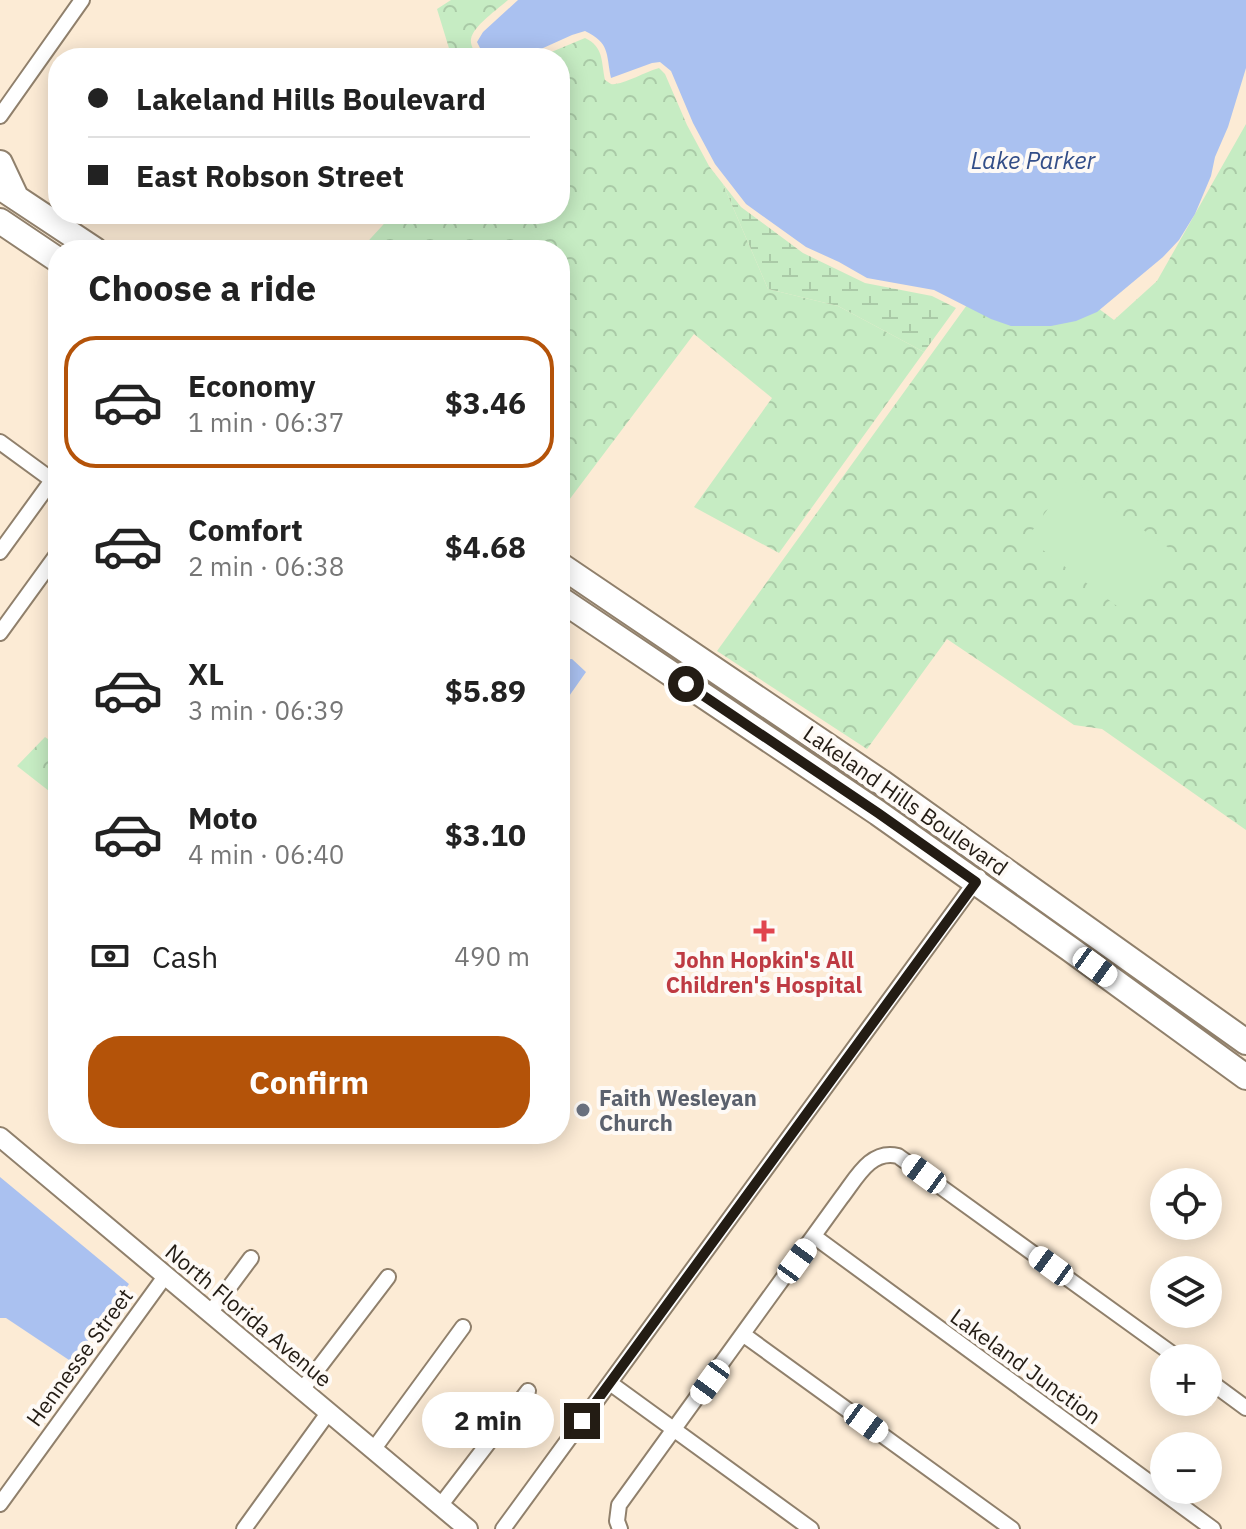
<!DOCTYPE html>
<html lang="en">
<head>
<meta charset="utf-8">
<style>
	body { margin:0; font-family:"IBM Plex Sans",sans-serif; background:#f2f2f2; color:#222; height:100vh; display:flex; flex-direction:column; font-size:30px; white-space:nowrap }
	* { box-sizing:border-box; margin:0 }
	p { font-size:26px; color:#767676 }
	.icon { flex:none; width:44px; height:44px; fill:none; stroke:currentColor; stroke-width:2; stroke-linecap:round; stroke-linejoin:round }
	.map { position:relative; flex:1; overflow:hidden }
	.sheet { position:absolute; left:48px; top:240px; width:522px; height:904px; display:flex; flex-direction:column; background:#fff; border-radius:32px; box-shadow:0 4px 20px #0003 }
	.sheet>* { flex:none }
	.top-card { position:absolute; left:48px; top:48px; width:522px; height:176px; border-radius:32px; box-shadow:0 4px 20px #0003; display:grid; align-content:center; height:176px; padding:0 40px; background:#fff }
	.fabs { position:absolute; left:1150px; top:1168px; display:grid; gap:16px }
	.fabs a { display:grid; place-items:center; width:72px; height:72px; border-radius:50%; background:#fff; box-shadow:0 4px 20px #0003; font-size:40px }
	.end { position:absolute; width:36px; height:36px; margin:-18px; border:10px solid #231c14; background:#fff; box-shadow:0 0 0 4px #fff }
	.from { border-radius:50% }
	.bubble { position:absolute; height:56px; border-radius:28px; background:#fff; box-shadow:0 4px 20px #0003; font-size:26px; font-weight:700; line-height:56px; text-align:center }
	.car { position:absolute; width:24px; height:48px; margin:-24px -12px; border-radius:10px; box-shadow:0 0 6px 2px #0007; background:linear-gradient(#fff 24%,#345 0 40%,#fff 0 76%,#345 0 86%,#fff 0) }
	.top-card b { display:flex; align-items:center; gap:28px; height:76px; font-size:30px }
	.top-card b+b { border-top:2px solid #e0e0e0 }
	.top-card i { width:20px; height:20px; background:#222 }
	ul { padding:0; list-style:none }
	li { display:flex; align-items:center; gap:24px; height:132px; margin:0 16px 12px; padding:0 24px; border:4px solid transparent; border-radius:32px }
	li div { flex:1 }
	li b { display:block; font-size:30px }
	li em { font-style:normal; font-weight:700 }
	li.current { border-color:#b45309 }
	li>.icon { width:72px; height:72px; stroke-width:1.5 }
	h2 { padding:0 40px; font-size:36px; line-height:96px }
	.pay { display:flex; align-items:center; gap:20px; height:88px; padding:0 40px; font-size:30px }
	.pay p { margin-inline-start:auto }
	.action { display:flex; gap:16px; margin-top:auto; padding:16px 40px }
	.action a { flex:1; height:92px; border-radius:32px; background:#b45309; color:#fff; font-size:32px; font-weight:700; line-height:92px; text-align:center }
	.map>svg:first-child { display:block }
</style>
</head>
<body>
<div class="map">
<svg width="1246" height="1529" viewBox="0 0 1246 1529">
	<defs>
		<pattern id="forest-crowns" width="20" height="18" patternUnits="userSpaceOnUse" patternTransform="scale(2)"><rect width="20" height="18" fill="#c6ecc3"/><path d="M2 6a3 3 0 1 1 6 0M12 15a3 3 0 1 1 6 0" fill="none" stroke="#aacaa7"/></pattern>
		<pattern id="wetland-marsh" width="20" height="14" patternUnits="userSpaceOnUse" patternTransform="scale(2)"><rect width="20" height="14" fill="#c6ecc3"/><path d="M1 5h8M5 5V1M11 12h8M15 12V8" fill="none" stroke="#aacaa7"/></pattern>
	</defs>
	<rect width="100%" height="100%" fill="#fcebd5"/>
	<path fill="url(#forest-crowns)" d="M 451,0 L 508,0 C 498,9 473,26 471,39 C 470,45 475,53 478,58 L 452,58 L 437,9 Z
		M 585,38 C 604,47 601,61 605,80 C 607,81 609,83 611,84 C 621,86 647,71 659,68 L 665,74 L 687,125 L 709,166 L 723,184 L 768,289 L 838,306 L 924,352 L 779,553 L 694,507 L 772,398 L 694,334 L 560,512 L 560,250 L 360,250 L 393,214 L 560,214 L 560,58 L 537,58 Z
		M 1246,124 L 1246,830 L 1102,729 L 1074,725 L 947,639 L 867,749 L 717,651 L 1011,244 L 1114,320 L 1157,281 Z
		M 45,737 L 58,746 L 58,798 L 17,766 Z"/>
	<path fill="url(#wetland-marsh)" d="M 723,184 L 741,207 L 803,253 L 865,283 L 932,296 L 956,308 L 924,352 L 838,306 L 768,289 Z"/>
	<path fill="#c6ecc3" d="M 1070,478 L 1176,553 L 1130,616 L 1027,538 Z"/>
	<path fill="#aac1f0" d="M 518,0 L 1246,0 L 1246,68 L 1228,127 L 1215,157 L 1211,176 L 1195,214 L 1179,240 L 1163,257 L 1097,312 L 1076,321 L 1051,326 L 1011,326 L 991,319 L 934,290 L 867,278 L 839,262 L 806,247 L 746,204 L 715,164 L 693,123 L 671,71 L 660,62 L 652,63 L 611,78 C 606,53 610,43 585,31 L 572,35 L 521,58 L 488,58 L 484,56 L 477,42 L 483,32 Z
		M 572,659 L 586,672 L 560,709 L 560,660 Z
		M 0,1177 L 129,1284 L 72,1362 L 6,1318 L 0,1318 Z"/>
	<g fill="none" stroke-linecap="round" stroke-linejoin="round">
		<defs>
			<path id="minor" d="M 0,116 L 82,0
				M 0,442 L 52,480
				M 0,552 L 58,472
				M 0,633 L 58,553
				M 815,1237 L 1213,1529
				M 210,1313 L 251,1258
				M 744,1335 L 1012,1529
				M 1208,1380 L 1246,1408
				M 610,1383 L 811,1529
				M 301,1391 L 388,1277
				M 373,1450 L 463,1327
				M 0,1504 L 166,1275
				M 440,1506 L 528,1391
				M 244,1529 L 328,1413
				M 503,1529 L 979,877
				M 620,1529 L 617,1521 L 619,1505 L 841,1198 C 856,1179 870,1149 898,1156 L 1178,1358"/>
			<path id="tertiary" d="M 0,1137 L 468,1529"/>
			<path id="primary" d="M 0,163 L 16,197
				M 0,187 L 95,250
				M 0,221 L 58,260
				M 560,565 L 881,782 L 1246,1042
				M 560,599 L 878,813 L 1070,949 L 1246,1077"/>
		</defs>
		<use href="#minor" stroke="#90806c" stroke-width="18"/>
		<use href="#tertiary" stroke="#90806c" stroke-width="22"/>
		<use href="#primary" stroke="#90806c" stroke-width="28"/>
		<use href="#minor" stroke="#fff" stroke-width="14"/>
		<use href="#tertiary" stroke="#fff" stroke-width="18"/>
		<use href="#primary" stroke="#fff" stroke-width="24"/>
	</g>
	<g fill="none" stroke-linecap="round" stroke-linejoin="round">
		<path stroke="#231c14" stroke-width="10" d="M 582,1421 L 976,882 L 878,813 L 686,684"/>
	</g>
	<path fill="#e0444e" stroke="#fefaf6" stroke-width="3" d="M760 919h8v8h8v8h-8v8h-8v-8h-8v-8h8z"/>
	<circle fill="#6b7280" stroke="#fefaf6" stroke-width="3" cx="583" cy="1110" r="8"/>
	<g text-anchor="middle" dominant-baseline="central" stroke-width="8" stroke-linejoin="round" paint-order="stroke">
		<g font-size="22" fill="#231c14" stroke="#fefaf6">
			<text transform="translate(906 800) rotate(35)">Lakeland Hills Boulevard</text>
			<text transform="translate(249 1315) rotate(40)">North Florida Avenue</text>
			<text transform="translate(79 1357) rotate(-54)">Hennesse Street</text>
			<text transform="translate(1026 1366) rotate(36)">Lakeland Junction</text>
		</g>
		<g font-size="22" font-weight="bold" fill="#be3a42" stroke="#fefaf6">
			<text x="764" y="959">John Hopkin's All<tspan x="764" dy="25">Children's Hospital</tspan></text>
		</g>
		<g font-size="22" font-weight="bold" fill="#5b616d" stroke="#fefaf6" text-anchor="start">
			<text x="599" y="1097">Faith Wesleyan<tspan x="599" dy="25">Church</tspan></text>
		</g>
		<g font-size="24" font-style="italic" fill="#334e88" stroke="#fefaf6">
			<text x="1033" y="160">Lake Parker</text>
		</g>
	</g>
</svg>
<div class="fabs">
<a><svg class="icon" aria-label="locate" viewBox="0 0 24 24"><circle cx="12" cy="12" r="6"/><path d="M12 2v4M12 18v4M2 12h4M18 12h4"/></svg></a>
<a><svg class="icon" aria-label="layers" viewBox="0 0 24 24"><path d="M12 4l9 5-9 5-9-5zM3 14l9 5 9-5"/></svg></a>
<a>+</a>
<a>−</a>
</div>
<i class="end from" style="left:686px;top:684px"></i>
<i class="end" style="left:582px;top:1421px"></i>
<div class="bubble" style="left:422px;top:1392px;width:132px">2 min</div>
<i class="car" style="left:1095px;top:967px;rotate:126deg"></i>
<i class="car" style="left:924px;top:1174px;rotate:306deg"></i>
<i class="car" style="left:797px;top:1261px;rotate:36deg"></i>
<i class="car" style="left:1051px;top:1266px;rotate:306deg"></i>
<i class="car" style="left:710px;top:1382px;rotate:216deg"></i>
<i class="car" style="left:866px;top:1423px;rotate:126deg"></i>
<div class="top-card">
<b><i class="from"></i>Lakeland Hills Boulevard</b>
<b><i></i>East Robson Street</b>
</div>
<section class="sheet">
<h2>Choose a ride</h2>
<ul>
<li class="current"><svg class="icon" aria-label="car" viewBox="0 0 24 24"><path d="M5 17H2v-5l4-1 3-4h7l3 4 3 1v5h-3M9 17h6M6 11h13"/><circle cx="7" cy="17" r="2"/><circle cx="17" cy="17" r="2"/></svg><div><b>Economy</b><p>1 min · 06:37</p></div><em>$3.46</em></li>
<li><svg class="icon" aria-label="car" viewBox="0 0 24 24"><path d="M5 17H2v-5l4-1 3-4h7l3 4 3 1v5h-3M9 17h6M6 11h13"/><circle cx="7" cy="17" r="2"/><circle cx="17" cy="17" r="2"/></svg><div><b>Comfort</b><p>2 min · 06:38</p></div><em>$4.68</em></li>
<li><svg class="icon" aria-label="car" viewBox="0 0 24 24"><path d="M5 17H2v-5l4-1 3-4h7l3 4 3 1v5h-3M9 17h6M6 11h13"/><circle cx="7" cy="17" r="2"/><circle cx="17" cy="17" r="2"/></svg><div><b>XL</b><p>3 min · 06:39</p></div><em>$5.89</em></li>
<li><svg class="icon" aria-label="car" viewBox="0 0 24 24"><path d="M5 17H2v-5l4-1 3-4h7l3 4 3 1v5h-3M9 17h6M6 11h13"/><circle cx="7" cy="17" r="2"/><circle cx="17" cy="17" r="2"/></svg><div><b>Moto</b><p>4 min · 06:40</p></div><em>$3.10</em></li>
</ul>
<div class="pay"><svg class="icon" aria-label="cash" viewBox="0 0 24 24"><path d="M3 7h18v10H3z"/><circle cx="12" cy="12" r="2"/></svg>Cash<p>490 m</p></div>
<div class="action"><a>Confirm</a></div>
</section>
</div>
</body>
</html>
